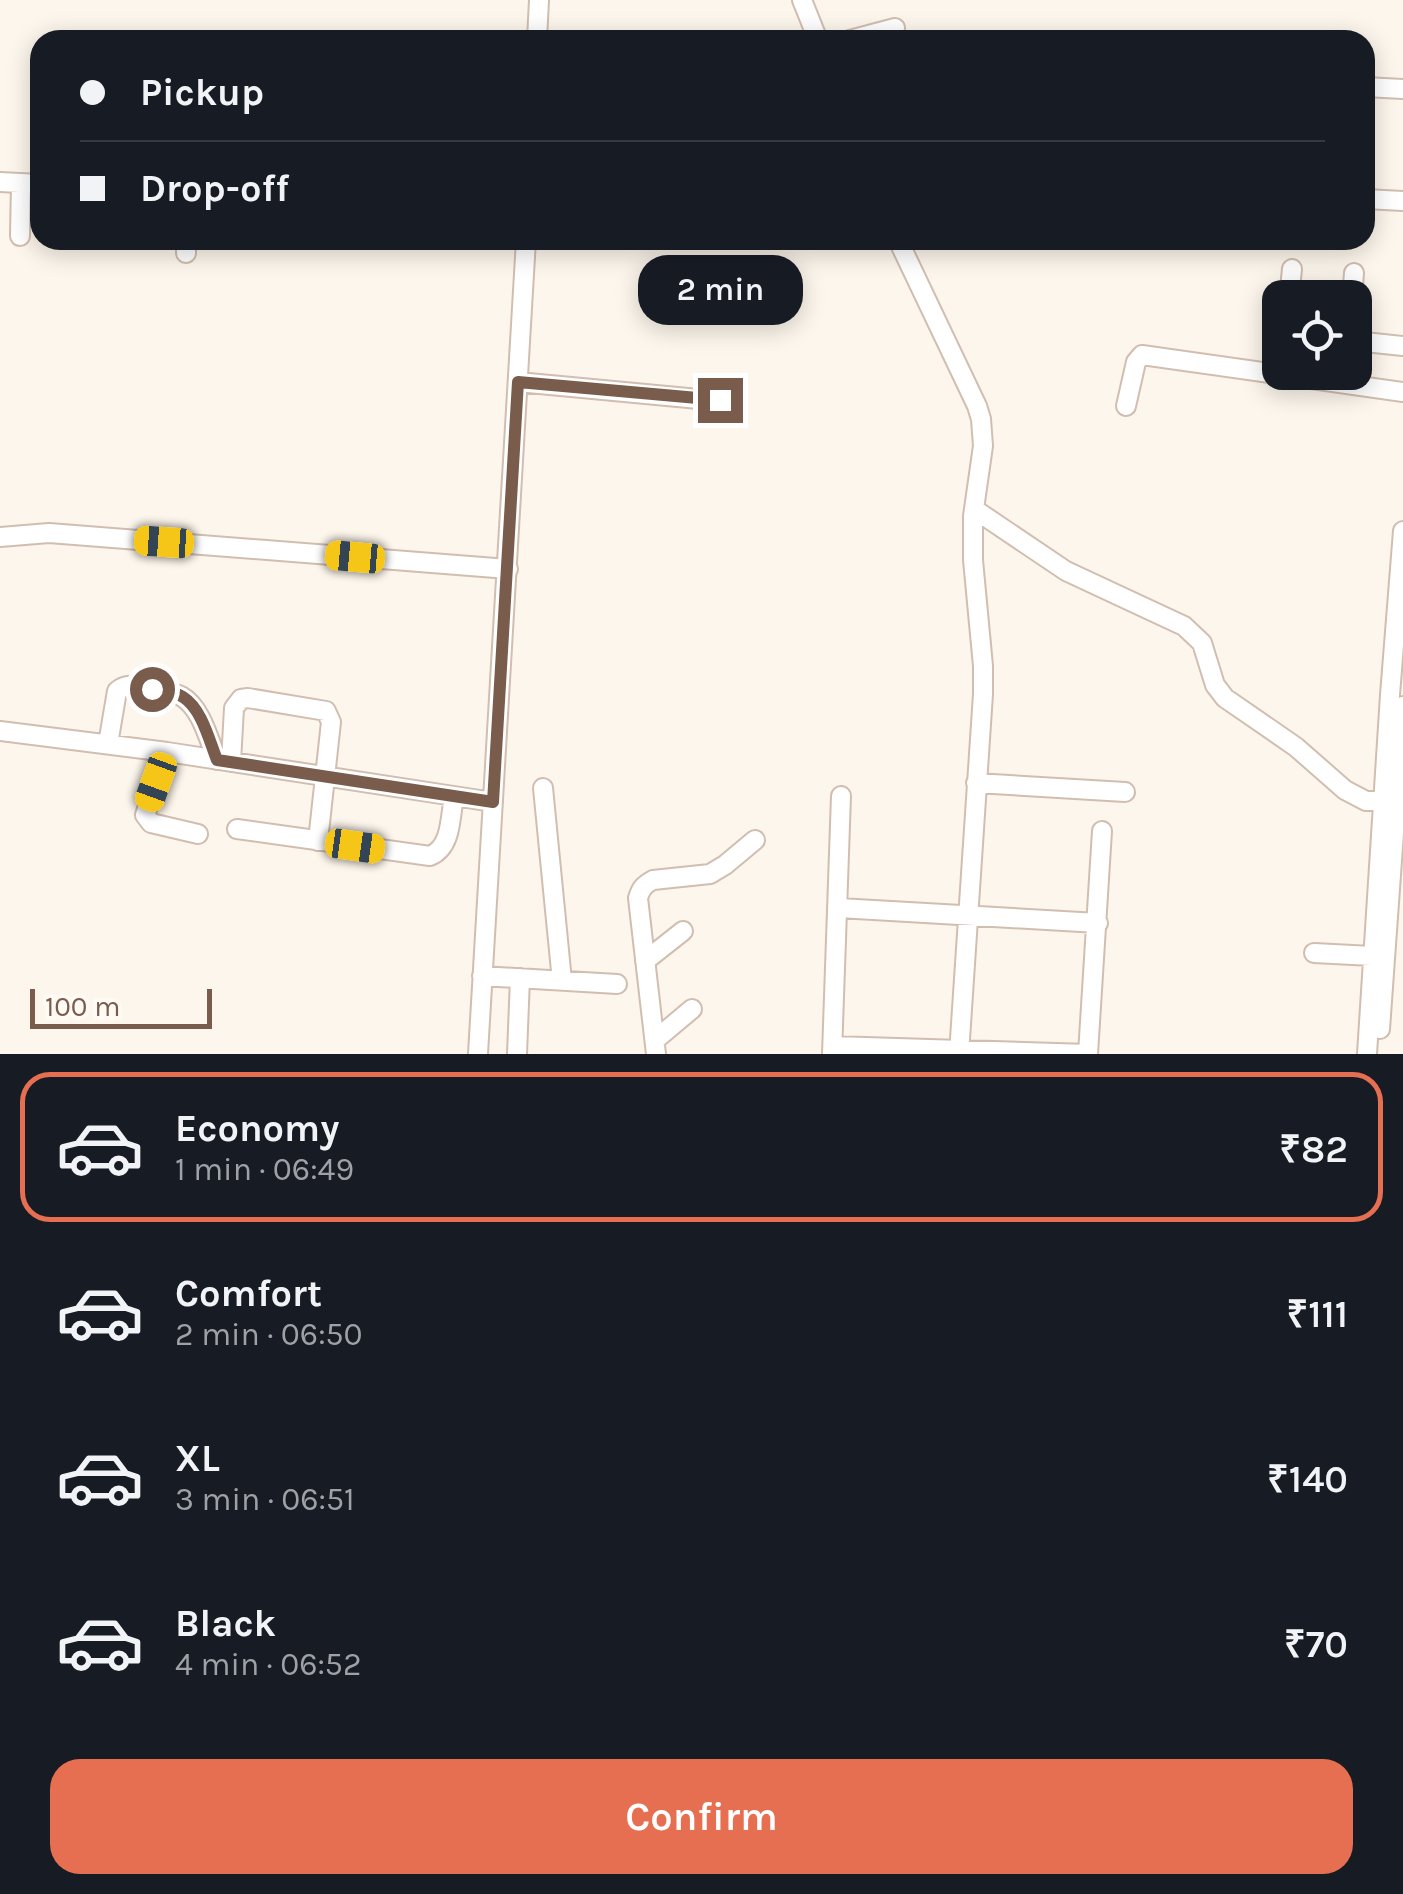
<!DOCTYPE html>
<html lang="en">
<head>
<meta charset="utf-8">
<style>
	body { margin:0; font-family:Karla,sans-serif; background:#20242c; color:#f1f3f6; height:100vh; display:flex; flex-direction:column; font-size:38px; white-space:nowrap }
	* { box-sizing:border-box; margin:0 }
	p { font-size:32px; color:#9ea1a6 }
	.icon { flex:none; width:55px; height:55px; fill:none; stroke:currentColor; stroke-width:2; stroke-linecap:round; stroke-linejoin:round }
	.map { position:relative; height:1054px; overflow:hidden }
	.details { display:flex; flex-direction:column; background:#171b24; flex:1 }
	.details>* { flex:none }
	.top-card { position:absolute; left:30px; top:30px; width:1345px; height:220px; border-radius:30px; box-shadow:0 5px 25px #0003; display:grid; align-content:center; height:220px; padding:0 50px; background:#171b24 }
	.tools { position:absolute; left:1262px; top:280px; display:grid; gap:20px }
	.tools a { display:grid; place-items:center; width:110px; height:110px; border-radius:20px; background:#171b24; box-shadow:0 5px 25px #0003; font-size:50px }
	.scale { position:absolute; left:30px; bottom:25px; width:182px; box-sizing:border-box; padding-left:10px; border:5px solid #7a5c4d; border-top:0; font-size:28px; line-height:35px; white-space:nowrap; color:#7a5c4d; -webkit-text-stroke:8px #fffaf3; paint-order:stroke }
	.end { position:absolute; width:45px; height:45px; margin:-22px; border:12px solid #7a5c4d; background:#fff; box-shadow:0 0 0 5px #fff }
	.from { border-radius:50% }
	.bubble { position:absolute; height:70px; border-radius:30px; background:#171b24; box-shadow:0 5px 25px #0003; font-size:32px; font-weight:600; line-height:70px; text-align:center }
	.car { position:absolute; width:30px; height:60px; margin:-30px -15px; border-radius:12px; box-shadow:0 0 8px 2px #0007; background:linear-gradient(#f5c518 24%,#345 0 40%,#f5c518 0 76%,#345 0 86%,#f5c518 0) }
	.top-card b { display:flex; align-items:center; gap:35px; height:95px; font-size:38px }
	.top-card b+b { border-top:2px solid #363941 }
	.top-card i { width:25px; height:25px; background:#f1f3f6 }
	ul { padding:18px 0 0; list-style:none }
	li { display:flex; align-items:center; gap:30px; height:150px; margin:0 20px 15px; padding:0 30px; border:5px solid transparent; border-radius:30px }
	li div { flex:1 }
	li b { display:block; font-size:38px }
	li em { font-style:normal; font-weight:600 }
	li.selected { border-color:#e76f51 }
	li>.icon { width:90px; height:90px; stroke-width:1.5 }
	.primary-button { display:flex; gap:20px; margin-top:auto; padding:20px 50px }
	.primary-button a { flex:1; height:115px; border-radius:30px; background:#e76f51; color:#fff; font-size:40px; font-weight:600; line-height:115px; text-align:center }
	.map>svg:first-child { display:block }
</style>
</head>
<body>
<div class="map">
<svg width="1403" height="1054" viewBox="0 0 1403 1054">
	<rect width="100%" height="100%" fill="#fdf6ec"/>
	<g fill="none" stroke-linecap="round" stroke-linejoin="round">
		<defs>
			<path id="minor" d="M 802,0 L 818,40
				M 537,40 L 539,0
				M 850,40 L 895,28
				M 1365,87 L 1403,89
				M 0,182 L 40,184
				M 1365,199 L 1403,201
				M 20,236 L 21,183
				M 898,240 L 977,406 L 981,419 L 983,446 L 973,516 L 973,560 L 983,666 L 983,694 L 959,1054
				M 186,253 L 186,240
				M 1289,298 L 1292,269
				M 1352,298 L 1354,273
				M 1355,341 L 1403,346
				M 518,382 L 720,401
				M 1126,406 L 1136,362 L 1142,355 L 1403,392
				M 974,509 L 1066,571 L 1184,626 L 1202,643 L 1215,685 L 1225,698 L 1296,747 L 1345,790 L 1366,801 L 1384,801
				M 0,537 L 49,533 L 508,569
				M 0,731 L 167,752 L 493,802
				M 108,744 L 117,691 C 127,683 135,686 148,688 C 158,690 171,691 181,696 C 201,707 209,740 217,760
				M 167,752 L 145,815 L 151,823 L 198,834
				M 231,762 L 234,708 L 241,699 L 248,698 L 326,711 L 331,722 L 318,841
				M 976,783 L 1125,792
				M 543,788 L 562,981
				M 237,829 L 430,856 C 452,847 450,817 454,796
				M 839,908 L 1098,923
				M 1314,953 L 1372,956
				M 645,961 L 683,931
				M 482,976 L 617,984
				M 1380,1029 L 1403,706
				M 655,1040 L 692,1009
				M 833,1046 L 1088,1054 L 1102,831
				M 478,1054 L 526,240
				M 517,1054 L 520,978
				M 656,1054 L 638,898 C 641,888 644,885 653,880 L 710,874 L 725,865 L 755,840
				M 832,1054 L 841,796
				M 1367,1054 L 1390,695 L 1403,531"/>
		</defs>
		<use href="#minor" stroke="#d1beb0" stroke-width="22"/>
		<use href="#minor" stroke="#fff" stroke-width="18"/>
	</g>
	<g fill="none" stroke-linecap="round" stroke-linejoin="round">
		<path stroke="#7a5c4d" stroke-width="12" d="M 152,689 C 162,691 174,691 183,697 C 202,709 209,740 217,760 L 493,802 L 518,382 L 720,400"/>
	</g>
</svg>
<div class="tools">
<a><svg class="icon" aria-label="locate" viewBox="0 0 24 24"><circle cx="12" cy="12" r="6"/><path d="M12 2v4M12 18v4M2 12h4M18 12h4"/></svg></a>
</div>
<div class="scale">100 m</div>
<i class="end from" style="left:152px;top:689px"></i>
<i class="end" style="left:720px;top:400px"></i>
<div class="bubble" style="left:638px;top:255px;width:165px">2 min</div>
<i class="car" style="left:164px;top:542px;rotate:274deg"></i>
<i class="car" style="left:355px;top:557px;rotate:275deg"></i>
<i class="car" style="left:156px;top:782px;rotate:200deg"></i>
<i class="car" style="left:355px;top:846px;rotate:98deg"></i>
<div class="top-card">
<b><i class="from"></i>Pickup</b>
<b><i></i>Drop-off</b>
</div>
</div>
<section class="details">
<ul>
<li class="selected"><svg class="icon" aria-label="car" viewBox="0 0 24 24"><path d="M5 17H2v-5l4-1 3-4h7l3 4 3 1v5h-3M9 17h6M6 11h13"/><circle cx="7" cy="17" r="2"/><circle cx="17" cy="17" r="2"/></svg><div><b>Economy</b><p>1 min · 06:49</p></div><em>₹82</em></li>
<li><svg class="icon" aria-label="car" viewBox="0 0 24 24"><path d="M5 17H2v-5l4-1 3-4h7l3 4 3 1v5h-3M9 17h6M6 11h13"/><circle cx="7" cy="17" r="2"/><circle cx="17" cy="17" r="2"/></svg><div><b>Comfort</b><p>2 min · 06:50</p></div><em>₹111</em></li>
<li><svg class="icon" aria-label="car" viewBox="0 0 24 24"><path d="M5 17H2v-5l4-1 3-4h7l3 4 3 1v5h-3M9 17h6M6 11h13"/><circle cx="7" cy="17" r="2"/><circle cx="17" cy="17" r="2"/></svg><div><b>XL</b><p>3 min · 06:51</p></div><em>₹140</em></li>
<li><svg class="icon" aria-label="car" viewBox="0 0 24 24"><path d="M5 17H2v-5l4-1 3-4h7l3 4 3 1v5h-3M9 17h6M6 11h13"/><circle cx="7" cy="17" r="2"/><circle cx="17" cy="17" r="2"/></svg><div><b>Black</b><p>4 min · 06:52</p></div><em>₹70</em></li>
</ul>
<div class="primary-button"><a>Confirm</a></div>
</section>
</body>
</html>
